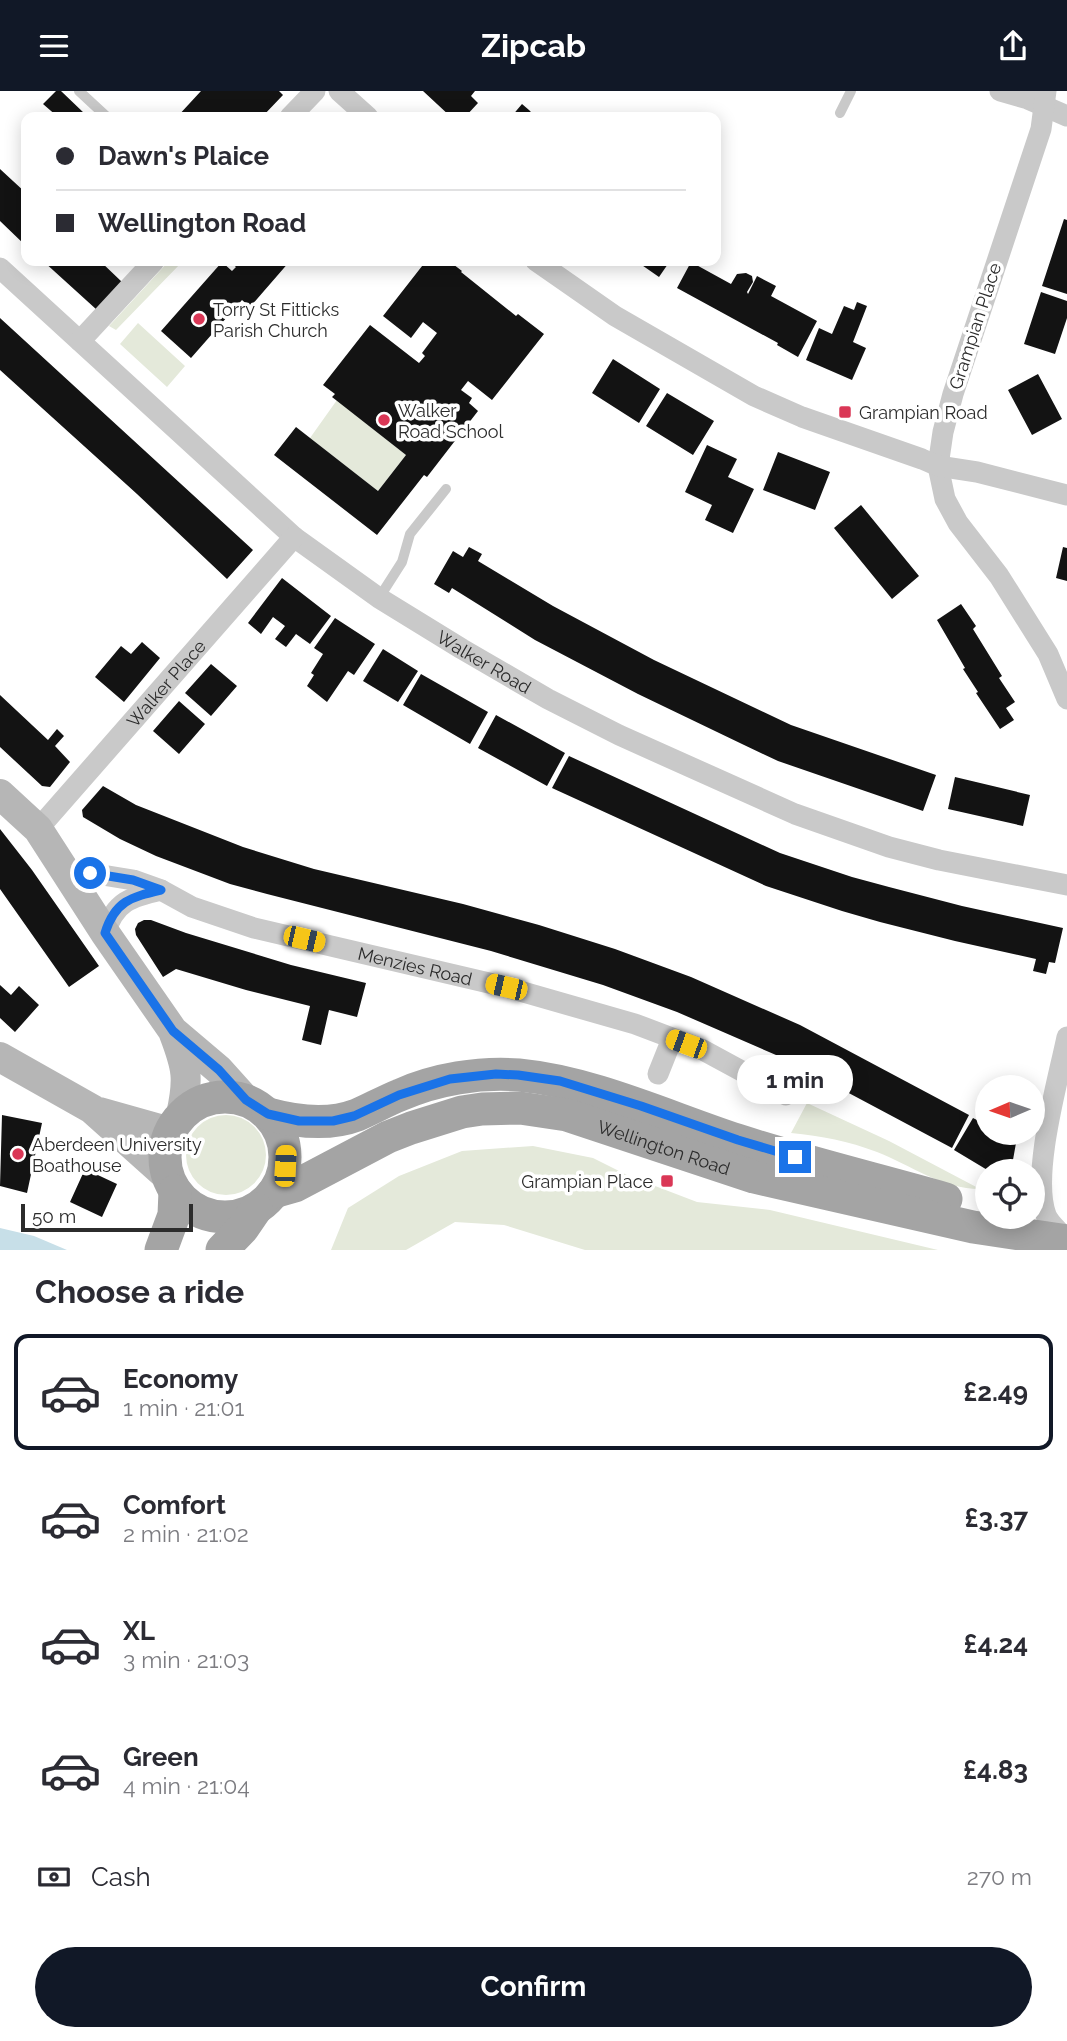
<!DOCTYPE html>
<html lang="en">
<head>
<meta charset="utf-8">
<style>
	body { margin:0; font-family:Raleway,sans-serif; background:#f7f7f7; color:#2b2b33; height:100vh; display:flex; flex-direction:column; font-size:26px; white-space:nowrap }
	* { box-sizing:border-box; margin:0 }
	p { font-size:23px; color:#7c7c81 }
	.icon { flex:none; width:38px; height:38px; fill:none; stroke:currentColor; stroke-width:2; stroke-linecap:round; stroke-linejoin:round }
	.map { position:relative; height:1159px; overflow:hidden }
	.panel { display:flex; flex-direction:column; background:#fff; flex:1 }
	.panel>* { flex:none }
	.hud { position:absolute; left:21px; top:21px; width:700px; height:154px; border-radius:14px; box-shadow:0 4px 18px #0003; display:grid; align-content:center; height:154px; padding:0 35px; background:#fff }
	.needle { width:46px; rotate:268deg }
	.tools { position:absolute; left:975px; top:984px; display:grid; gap:14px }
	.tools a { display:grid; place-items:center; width:70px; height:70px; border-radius:50%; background:#fff; box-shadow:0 4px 18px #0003; font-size:35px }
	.scale { position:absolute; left:21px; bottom:18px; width:172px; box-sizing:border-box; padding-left:7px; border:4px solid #2c2c2c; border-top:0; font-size:19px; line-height:24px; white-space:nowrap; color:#2c2c2c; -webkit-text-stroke:5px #fff; paint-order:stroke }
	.end { position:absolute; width:32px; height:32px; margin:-16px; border:9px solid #1a73e8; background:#fff; box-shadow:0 0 0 4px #fff }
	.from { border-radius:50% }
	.bubble { position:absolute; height:49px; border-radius:24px; background:#fff; box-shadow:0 4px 18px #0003; font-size:23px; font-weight:700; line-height:49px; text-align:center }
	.car { position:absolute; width:21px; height:42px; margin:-21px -10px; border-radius:9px; box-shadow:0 0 5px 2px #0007; background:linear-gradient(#f5c518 24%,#345 0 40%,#f5c518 0 76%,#345 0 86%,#f5c518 0) }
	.hud b { display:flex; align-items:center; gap:24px; height:66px; font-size:26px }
	.hud b+b { border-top:2px solid #e1e1e2 }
	.hud i { width:18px; height:18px; background:#2b2b33 }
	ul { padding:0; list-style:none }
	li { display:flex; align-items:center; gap:21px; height:116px; margin:0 14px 10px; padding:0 21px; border:4px solid transparent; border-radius:14px }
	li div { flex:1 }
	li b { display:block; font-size:26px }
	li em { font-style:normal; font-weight:700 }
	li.active { border-color:#111827 }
	li>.icon { width:63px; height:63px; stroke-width:1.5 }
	h2 { padding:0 35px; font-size:32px; line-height:84px }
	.pay { display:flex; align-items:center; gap:18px; height:77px; padding:0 35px; font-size:26px }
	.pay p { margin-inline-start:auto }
	.button { display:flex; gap:14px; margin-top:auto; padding:14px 35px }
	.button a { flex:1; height:80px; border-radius:42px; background:#111827; color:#fff; font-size:28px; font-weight:700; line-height:80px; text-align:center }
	header { display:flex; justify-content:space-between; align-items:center; height:91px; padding:0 35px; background:#111827; color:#fff; font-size:32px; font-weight:700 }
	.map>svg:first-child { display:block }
</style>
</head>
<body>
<header><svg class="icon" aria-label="menu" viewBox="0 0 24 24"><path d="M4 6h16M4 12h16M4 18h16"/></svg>Zipcab<svg class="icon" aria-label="share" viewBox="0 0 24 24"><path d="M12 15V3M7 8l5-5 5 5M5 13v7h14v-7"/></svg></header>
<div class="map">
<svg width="1067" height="1159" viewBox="0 0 1067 1159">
	<rect width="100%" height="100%" fill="#fff"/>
	<path fill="#e4e9da" d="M 169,170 L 183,170 L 116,239 L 109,235 Z
		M 138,232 L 185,275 L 167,296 L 120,253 Z
		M 337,309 L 406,364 L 378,400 L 310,347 Z
		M 807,1012 L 889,1050 L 980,1098 C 943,1098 910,1074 877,1061 C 848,1050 822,1045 791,1042 Z
		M186 1064a40 40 0 1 1 80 0a40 40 0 1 1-80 0Z
		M 533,1055 L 593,1067 L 629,1085 L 697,1111 L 770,1119 L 938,1159 L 585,1159 L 504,1134 L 455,1131 L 406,1159 L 331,1159 L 348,1117 L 399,1085 L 462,1060 Z"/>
	<path fill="#c7dfe8" d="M 0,1137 L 34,1145 L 67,1159 L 0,1159 Z"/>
	<path fill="#131313" d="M 56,0 L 61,0 L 85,23 L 81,26 L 58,26 L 43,13 Z
		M 201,0 L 279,0 L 283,4 L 262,26 L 177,26 Z
		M 423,0 L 475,0 L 471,5 L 478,12 L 465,26 L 451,26 Z
		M 522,13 L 529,19 L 536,26 L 511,26 Z
		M 0,78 L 26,102 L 26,155 L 0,130 Z
		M 1064,128 L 1067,129 L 1067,203 L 1042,195 Z
		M 43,170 L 100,170 L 122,191 L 97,219 Z
		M 229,170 L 290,170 L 250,216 L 242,209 L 191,267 L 161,240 L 222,171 L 232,180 L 236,176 Z
		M 426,170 L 449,170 L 462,180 L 461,181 L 516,225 L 518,223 L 544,243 L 492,309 L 468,290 L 461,299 L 472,307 L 469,312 L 478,320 L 427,386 L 424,384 L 377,444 L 274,364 L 296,336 L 378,400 L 406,364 L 332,306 L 335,303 L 323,294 L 370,234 L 419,272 L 425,265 L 422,262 L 437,242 L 423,231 L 411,247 L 383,225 Z
		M 636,170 L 670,170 L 659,186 Z
		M 691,171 L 731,193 L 737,183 L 746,182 L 752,185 L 753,191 L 747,201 L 748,203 L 757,185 L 776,195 L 771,205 L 817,230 L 798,266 L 777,254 L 778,252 L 677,197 Z
		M 1041,201 L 1067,210 L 1067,227 L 1055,263 L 1024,253 Z
		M 857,211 L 867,215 L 853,251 L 866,257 L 852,289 L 806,269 L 819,237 L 832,243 L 844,215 L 854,219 Z
		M 0,227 L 253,459 L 227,488 L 137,403 L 0,279 Z
		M 613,268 L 660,298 L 639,332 L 592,302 Z
		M 1038,283 L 1062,328 L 1032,344 L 1008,299 Z
		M 667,302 L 714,330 L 693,364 L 646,335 Z
		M 707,354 L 737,368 L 728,386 L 754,398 L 733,442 L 705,429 L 712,414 L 685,401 Z
		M 778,361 L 830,381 L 815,419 L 763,399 Z
		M 861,414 L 919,485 L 892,508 L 834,437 Z
		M 469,456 L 482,463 L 478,470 L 553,515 L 654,569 L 791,634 L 936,684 L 923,720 L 778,670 L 742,653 L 638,603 L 535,549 L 452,497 L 449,502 L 434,493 L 453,460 L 463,466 Z
		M 1063,456 L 1067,457 L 1067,490 L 1056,487 Z
		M 282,487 L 331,525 L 310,553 L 296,543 L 286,556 L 275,548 L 285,535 L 273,526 L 261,543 L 248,532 Z
		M 961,513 L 976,535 L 973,538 L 1002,585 L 999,587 L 1015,611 L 1006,617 L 1014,629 L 1000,638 L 976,602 L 978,601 L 963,578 L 965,577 L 937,529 Z
		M 335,527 L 375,553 L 354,584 L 348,580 L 327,611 L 307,595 L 314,584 L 311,582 L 323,563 L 314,557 Z
		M 142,551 L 160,567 L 124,611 L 95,586 L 121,555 L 131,563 Z
		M 383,558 L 418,580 L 398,611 L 363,590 Z
		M 211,573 L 237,595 L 211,625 L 185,602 Z
		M 421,583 L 488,621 L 470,653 L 403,614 Z
		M 0,604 L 48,649 L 57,638 L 64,645 L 55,655 L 70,671 L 50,696 L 42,695 L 0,656 Z
		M 179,610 L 205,633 L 179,663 L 153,640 Z
		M 496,624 L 565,662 L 547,695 L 478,657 Z
		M 569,665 L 780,762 L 852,786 L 889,796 L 962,815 L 1063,837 L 1055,872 L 1049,871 L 1046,883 L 1033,880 L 1036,868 L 955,850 L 880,831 L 842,820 L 766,795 L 552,697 Z
		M 955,686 L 1030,704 L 1023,735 L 948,718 Z
		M 103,695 L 136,714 L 243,756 L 314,778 L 463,813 L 539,834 L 615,858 L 691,886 L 800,934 L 969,1024 L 952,1057 L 783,967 L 677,921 L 603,894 L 491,860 L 267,803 L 230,793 L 156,765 L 120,748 L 83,726 L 82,719 Z
		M 0,738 L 32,779 L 99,875 L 69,896 L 0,798 Z
		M 144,829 L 151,829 L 186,842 L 291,874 L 366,892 L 357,926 L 329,919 L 321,954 L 302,949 L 310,915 L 246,899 L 176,878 L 163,886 L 136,844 L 135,838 L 138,832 Z
		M 0,894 L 11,904 L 19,895 L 39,914 L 15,941 L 0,927 Z
		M 2,1024 L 42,1032 L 27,1102 L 0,1095 Z
		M 973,1027 L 987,1034 L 987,1041 L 1000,1041 L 1016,1052 L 1011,1080 L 989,1080 L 954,1059 Z
		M 85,1078 L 117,1093 L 102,1126 L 70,1111 Z"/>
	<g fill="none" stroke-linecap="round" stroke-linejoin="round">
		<path stroke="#c9c9c9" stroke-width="10" d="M 79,0 L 107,26
			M 840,22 L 851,0
			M 379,507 L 402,471 L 410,443 L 446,398"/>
		<g stroke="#c9c9c9" stroke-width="21">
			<path d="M 339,0 L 368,26"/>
			<path d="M 1000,0 L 1028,8 L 1067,25"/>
			<path d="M 1046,0 L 1041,38 L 953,303 L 943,341 L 938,375 L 945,408 L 958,432 L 999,485 L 1048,563 L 1067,608"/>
			<path d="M 290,26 L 315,0"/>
			<path d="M 536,170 L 615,225 L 754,305 L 802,326 L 922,368 L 938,375 L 977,381 L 1067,404"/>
			<path id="s1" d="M 0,177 L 294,446 L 379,507 L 462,558 L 548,608 L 619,644 L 795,723 L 889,756 L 939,769 L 1067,794"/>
			<path d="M 80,250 L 154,170"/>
			<path id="s2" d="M 38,738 L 294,446"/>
			<path id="s3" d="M 72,789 L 90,782 L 133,789 L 161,799 L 192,816 L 254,837 L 506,896 L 635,933 L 701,958 L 786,1004"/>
			<path d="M 105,842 C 115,810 131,806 161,799"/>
			<path d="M 658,983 L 672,948"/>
			<path d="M 1063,1145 C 1057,1138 1049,1132 1046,1124 C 1031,1083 1058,990 1067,946"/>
		</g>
		<path stroke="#b6b6b6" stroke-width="30" d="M 0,703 L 38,738 L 105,842 L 173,940 L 219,979 L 246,1009
			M 174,943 C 187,977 189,988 181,1024
			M 0,966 L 92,1018 L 168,1086
			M 99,1021 L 170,1041"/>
		<g stroke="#a4a4a4" stroke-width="33">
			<circle cx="225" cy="1066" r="60"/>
			<path d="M 268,1023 C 297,1031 328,1035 357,1024 C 371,1018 385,1010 400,1004 C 436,988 479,981 519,984 C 592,991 667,1026 737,1049 C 805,1071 876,1088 946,1108"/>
			<path id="s4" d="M 274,1101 L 295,1095 L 388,1046 L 411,1037 L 462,1021 L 482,1018 L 520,1017 L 567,1024 L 754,1086 L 973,1136 L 1067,1150"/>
			<path d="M 161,1159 L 174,1124 L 175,1100"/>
			<path d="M 222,1159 L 243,1137 L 256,1118"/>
		</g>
	</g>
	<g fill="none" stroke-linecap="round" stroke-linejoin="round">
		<path stroke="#1a73e8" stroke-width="9" d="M 90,782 L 133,789 L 161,799 C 131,806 115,810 105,842 L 173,940 L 219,979 L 246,1009 L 268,1023 L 299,1030 L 333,1030 L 354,1025 L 399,1004 L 450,988 L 496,983 L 518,984 L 560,990 L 641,1015 L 738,1049 L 795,1066"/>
	</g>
	<g fill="#da3756" stroke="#fff" stroke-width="2.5">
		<circle cx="199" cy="228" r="7"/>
		<rect x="838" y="314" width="14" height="14" rx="3.5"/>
		<circle cx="384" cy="329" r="7"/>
		<circle cx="18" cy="1063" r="7"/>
		<rect x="660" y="1083" width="14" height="14" rx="3.5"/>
	</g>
	<g text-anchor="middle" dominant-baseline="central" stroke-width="7" stroke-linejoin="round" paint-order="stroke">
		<g font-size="18" fill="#2c2c2c" stroke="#fff" text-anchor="start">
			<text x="213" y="218">Torry St Fitticks<tspan x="213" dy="21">Parish Church</tspan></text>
			<text x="398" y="319">Walker<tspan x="398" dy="21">Road School</tspan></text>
			<text x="859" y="321">Grampian Road</text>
			<text x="32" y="1053">Aberdeen University<tspan x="32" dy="21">Boathouse</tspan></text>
			<text x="653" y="1090" text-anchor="end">Grampian Place</text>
		</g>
		<g font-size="18" fill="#2c2c2c" stroke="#fff">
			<text transform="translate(975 235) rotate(-72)">Grampian Place</text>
			<text stroke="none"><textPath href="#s1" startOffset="626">Walker Road</textPath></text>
			<text stroke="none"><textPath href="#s2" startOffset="194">Walker Place</textPath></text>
			<text stroke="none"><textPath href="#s3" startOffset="359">Menzies Road</textPath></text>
			<text stroke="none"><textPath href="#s4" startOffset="413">Wellington Road</textPath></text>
		</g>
	</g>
</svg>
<div class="tools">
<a><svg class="needle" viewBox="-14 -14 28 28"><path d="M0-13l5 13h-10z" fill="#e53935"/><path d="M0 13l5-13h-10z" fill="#7c7c81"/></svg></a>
<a><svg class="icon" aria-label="locate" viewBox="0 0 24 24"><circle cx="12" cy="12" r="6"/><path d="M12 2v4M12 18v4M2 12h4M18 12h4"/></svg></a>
</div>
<div class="scale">50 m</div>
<i class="end from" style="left:90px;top:782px"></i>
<i class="end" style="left:795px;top:1066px"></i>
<div class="bubble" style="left:737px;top:964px;width:116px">1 min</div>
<i class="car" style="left:304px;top:848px;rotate:103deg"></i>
<i class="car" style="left:506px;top:896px;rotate:283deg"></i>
<i class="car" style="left:686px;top:953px;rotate:290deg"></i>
<i class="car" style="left:285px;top:1075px;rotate:3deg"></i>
<div class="hud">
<b><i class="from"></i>Dawn's Plaice</b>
<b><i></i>Wellington Road</b>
</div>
</div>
<section class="panel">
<h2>Choose a ride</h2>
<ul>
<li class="active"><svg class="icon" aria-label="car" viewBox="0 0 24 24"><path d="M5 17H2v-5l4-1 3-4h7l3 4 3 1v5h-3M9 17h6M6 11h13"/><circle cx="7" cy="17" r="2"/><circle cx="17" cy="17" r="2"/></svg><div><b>Economy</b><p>1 min · 21:01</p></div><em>£2.49</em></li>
<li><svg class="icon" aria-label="car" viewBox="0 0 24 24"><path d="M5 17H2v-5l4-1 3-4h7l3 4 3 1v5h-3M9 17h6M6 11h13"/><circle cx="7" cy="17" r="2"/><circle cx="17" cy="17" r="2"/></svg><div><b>Comfort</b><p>2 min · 21:02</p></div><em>£3.37</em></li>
<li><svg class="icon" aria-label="car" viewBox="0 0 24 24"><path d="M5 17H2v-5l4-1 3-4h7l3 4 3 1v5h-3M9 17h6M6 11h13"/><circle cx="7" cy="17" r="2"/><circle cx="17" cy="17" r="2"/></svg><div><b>XL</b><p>3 min · 21:03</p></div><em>£4.24</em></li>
<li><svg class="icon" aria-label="car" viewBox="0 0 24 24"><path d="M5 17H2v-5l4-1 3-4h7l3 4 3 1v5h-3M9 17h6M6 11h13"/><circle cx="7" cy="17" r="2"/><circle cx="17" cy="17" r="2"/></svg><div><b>Green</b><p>4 min · 21:04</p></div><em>£4.83</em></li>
</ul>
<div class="pay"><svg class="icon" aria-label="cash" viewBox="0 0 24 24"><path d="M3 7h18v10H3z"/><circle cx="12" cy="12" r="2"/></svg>Cash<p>270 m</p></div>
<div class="button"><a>Confirm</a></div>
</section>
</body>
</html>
